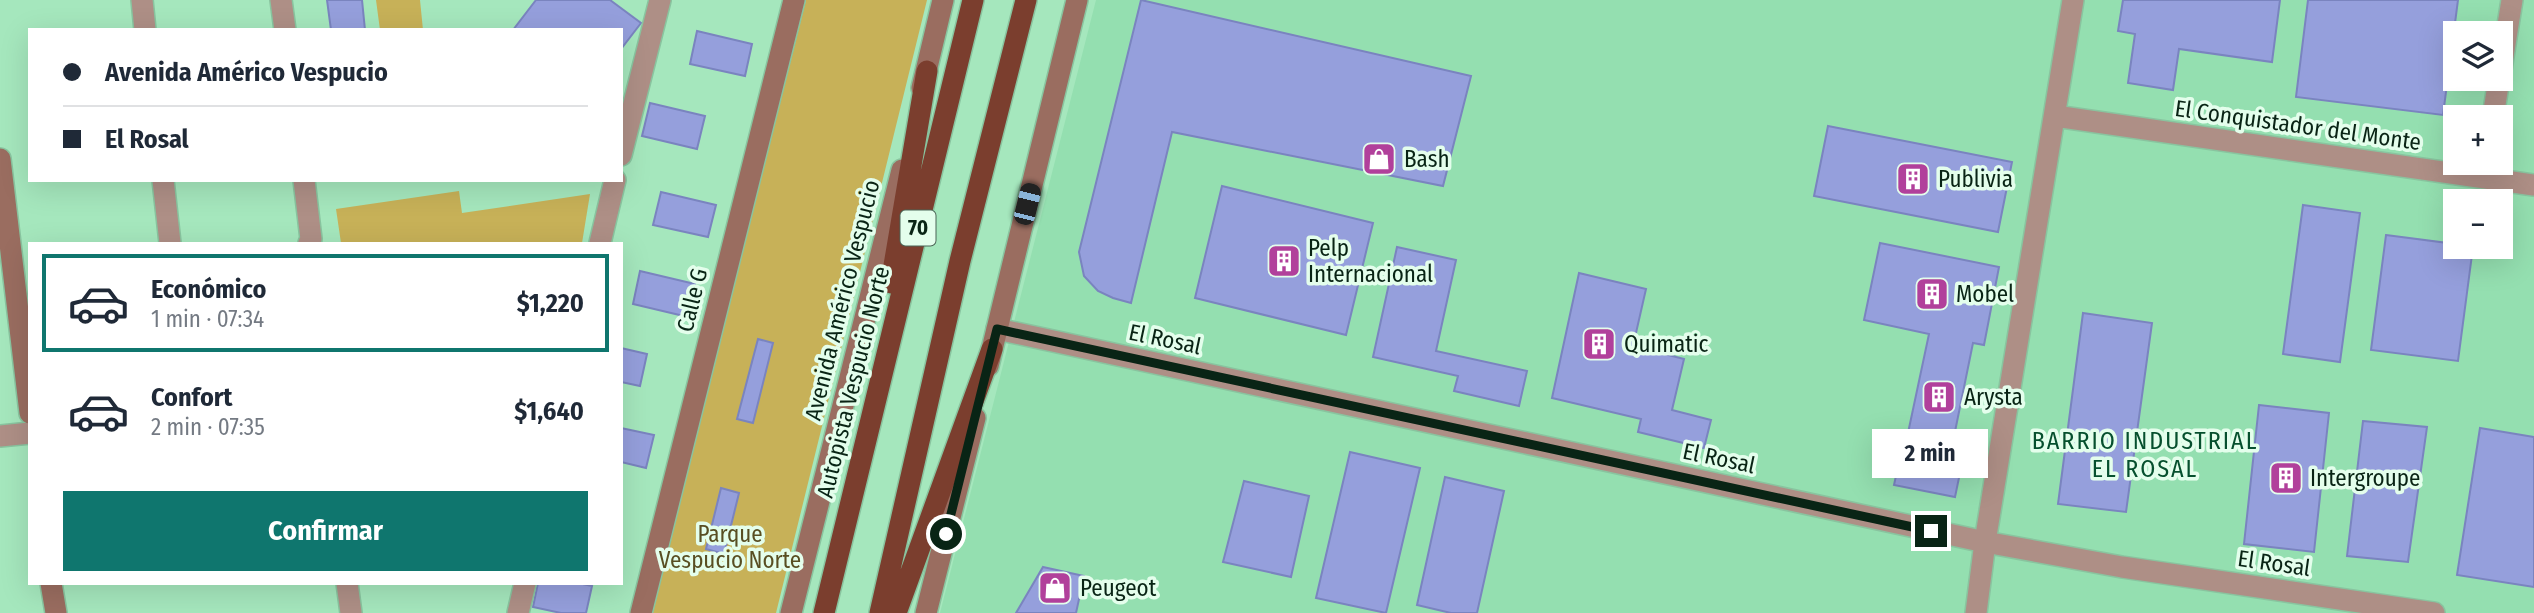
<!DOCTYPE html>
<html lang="es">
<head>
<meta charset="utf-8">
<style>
	body { margin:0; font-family:"Fira Sans Condensed",sans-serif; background:#f2f2f3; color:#1f2937; height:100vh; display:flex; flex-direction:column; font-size:26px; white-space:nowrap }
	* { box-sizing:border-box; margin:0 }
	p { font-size:23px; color:#747a83 }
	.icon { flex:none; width:38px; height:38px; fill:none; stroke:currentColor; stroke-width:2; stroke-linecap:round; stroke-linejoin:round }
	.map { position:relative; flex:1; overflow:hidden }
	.drawer { position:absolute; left:28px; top:242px; width:595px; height:343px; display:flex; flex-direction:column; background:#fff; border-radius:0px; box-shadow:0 7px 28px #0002 }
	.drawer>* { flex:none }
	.guide { position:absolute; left:28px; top:28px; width:595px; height:154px; border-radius:0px; box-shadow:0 7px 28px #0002; display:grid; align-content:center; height:154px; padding:0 35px; background:#fff }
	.buttons { position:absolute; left:2443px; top:21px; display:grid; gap:14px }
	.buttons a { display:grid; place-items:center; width:70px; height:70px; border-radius:0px; background:#fff; box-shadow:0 7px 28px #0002; font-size:35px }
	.end { position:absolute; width:32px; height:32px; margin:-16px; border:9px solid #092415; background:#fff; box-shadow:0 0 0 4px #fff }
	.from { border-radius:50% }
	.bubble { position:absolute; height:49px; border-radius:0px; background:#fff; box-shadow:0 7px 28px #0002; font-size:23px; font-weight:700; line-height:49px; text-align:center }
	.car { position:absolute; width:21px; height:42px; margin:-21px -10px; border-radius:9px; box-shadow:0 0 5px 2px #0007; background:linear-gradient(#222 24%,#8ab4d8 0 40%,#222 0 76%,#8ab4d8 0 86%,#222 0) }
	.guide b { display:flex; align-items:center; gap:24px; height:66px; font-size:26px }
	.guide b+b { border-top:2px solid #e0e1e3 }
	.guide i { width:18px; height:18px; background:#1f2937 }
	ul { padding:12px 0 0; list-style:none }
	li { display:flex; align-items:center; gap:21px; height:98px; margin:0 14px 10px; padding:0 21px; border:4px solid transparent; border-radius:0px }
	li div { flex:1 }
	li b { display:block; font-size:26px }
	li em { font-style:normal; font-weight:700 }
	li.current { border-color:#0f766e }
	li>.icon { width:63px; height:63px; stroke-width:1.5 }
	.cta { display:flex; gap:14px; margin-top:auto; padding:14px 35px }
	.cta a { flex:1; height:80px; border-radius:0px; background:#0f766e; color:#fff; font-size:28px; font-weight:700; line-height:80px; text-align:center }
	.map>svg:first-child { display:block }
</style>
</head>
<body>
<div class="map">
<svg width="2534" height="613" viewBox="0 0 2534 613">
	<rect width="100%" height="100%" fill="#a5e7bd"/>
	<path fill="#94dfb0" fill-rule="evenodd" d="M 1096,0 L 2534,0 L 2534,613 L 940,613 ZM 2455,33 L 2501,33 L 2501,79 L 2455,79 ZM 2455,117 L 2501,117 L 2501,163 L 2455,163 ZM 2455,201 L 2501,201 L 2501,247 L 2455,247 Z"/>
	<path fill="#c7b158" d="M 376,0 L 420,0 L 423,30 L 380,30 Z
		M 806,0 L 927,0 L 776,613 L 651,613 Z
		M 459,191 L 462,213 L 590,194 L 582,243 L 341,243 L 336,209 Z"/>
	<path fill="#959fdc" stroke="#7a84bf" stroke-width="2" d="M 327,0 L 362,0 L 365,30 L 331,30 Z
		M 536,0 L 610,0 L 641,23 L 621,49 L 621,30 L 513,30 Z
		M 1141,0 L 1471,76 L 1443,186 L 1172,132 L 1131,303 L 1113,298 L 1098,291 L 1084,276 L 1079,252 Z
		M 2123,0 L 2280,0 L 2272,62 L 2179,49 L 2173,90 L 2128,83 L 2135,34 L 2118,31 Z
		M 2308,0 L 2458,0 L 2443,115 L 2296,97 Z
		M 697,31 L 752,44 L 745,76 L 690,64 Z
		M 650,103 L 705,116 L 697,149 L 642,136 Z
		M 1828,126 L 2012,162 L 1998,232 L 1814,196 Z
		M 1222,186 L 1373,223 L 1346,335 L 1195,298 Z
		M 661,192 L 716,205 L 708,237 L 653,225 Z
		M 2303,205 L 2360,213 L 2340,362 L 2283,354 Z
		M 2386,235 L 2455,244 L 2455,247 L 2473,247 L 2458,361 L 2371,350 Z
		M 1880,243 L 1999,267 L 1984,345 L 1973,343 L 1948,466 L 1961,468 L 1955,497 L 1894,485 L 1899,462 L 1911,465 L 1917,435 L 1908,433 L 1929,334 L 1864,320 Z
		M 1397,247 L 1456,260 L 1436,351 L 1527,371 L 1519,406 L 1454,391 L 1458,376 L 1373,357 Z
		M 640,271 L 695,284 L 688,317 L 633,304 Z
		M 1579,273 L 1646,289 L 1633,346 L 1684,359 L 1672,410 L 1711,420 L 1704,448 L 1638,432 L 1641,419 L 1552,398 Z
		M 2083,313 L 2152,323 L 2126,512 L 2058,504 Z
		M 758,339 L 773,343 L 753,423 L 737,419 Z
		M 621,348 L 647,354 L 640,386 L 621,382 Z
		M 2259,405 L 2329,413 L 2314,552 L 2244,544 Z
		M 2363,421 L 2427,427 L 2408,562 L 2347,556 Z
		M 621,428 L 654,435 L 646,468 L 621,462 Z
		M 2480,428 L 2534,437 L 2534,587 L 2457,575 Z
		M 1350,452 L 1420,468 L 1386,613 L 1316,598 Z
		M 1445,477 L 1504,491 L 1477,613 L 1451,613 L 1417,605 Z
		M 1244,481 L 1309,496 L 1291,577 L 1223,562 Z
		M 721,488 L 739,493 L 724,554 L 706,549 Z
		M 1043,567 L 1084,576 L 1076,613 L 1016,613 Z
		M 538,583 L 578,583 L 592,586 L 586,613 L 561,613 L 533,607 Z"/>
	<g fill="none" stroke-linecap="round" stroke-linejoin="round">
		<defs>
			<path id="street" d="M 142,0 L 145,30
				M 281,0 L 285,30
				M 2501,69 L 2512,0
				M 2055,116 L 2534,185
				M 2493,117 L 2499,79
				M 621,155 L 660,0
				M 163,180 L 170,243
				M 304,180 L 311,239 L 309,243
				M 600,243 L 615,180
				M 997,329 L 1985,542 L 2122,567 L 2434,613
				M 0,436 L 30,433
				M 347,583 L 351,613
				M 518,613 L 525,583
				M 1976,613 L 1985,542 L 2073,0"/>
			<path id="secondary" d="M 922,88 L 943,0
				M 0,159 L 30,413
				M 988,366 L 1077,0
				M 51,583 L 56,613
				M 641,613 L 794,0
				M 791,613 L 902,170
				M 926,613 L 975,418"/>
			<path id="highway" d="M 891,283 L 927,71
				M 824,613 L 973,0
				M 880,613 L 960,261 L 1026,0
				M 896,613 L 992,349"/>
		</defs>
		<use href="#street" stroke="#89c49f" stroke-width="24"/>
		<use href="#secondary" stroke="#89c49f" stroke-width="24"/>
		<use href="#highway" stroke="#89c49f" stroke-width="24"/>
		<use href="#street" stroke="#ae8f86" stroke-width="21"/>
		<use href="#secondary" stroke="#9a6d60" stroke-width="21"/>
		<use href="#highway" stroke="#7b3e2e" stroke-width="21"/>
	</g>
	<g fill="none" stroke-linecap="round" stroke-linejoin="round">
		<path stroke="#092415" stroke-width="9" d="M 946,534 L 997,329 L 1931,531"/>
	</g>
	<defs>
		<symbol id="shop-square" viewBox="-11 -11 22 22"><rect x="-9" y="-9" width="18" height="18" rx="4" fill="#b1409b" stroke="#e4feec"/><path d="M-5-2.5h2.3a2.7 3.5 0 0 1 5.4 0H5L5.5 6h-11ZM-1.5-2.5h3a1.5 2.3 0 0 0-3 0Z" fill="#fff"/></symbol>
		<symbol id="building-square" viewBox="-11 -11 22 22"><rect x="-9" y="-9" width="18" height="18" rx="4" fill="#b1409b" stroke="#e4feec"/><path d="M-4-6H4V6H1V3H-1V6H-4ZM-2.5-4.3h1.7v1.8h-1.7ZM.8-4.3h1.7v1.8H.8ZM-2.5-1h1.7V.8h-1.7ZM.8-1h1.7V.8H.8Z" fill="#fff"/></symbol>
	</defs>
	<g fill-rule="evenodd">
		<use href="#shop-square" x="1360" y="140" width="38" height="38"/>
		<use href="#building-square" x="1894" y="160" width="38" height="38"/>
		<use href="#building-square" x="1265" y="242" width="38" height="38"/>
		<use href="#building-square" x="1913" y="275" width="38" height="38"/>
		<use href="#building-square" x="1580" y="325" width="38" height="38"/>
		<use href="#building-square" x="1920" y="378" width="38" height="38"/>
		<use href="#building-square" x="2267" y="459" width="38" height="38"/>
		<use href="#shop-square" x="1036" y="569" width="38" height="38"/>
	</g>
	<g text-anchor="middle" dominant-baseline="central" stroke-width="7" stroke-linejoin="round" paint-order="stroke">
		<rect fill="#e4feec" stroke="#4b6556" stroke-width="2" x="900.5" y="210.5" width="35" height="35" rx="5"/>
		<g font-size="21" font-weight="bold" fill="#092415">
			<text x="918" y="228">70</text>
		</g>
		<g font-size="23" fill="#092415" stroke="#e4feec">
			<text transform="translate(2298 125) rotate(8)">El Conquistador del Monte</text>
			<text transform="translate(692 300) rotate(-76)">Calle G</text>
			<text transform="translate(842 300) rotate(-76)">Avenida Américo Vespucio</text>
			<text transform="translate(1165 339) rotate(12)">El Rosal</text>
			<text transform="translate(853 382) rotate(-76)">Autopista Vespucio Norte</text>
			<text transform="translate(1719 458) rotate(12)">El Rosal</text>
			<text transform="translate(2274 563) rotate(8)">El Rosal</text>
		</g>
		<g font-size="23" fill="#092415" stroke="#e4feec" text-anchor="start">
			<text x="1404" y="159">Bash</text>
			<text x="1938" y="179">Publivia</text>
			<text x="1308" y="248">Pelp<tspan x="1308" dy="26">Internacional</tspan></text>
			<text x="1956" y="294">Mobel</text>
			<text x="1624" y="344">Quimatic</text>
			<text x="1964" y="397">Arysta</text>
			<text x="2310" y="478">Intergroupe</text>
			<text x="1080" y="588">Peugeot</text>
		</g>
		<g font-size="23" fill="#584e22" stroke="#e4feec">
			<text x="730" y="534">Parque<tspan x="730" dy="26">Vespucio Norte</tspan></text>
		</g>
		<g font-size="24" letter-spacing="2" fill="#06502e" stroke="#e4feec">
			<text x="2145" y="441">BARRIO INDUSTRIAL<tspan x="2145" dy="28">EL ROSAL</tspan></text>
		</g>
	</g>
</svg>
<div class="buttons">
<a><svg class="icon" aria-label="layers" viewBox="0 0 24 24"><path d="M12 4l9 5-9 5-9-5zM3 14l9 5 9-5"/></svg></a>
<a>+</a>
<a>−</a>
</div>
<i class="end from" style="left:946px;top:534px"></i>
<i class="end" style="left:1931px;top:531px"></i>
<div class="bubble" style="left:1872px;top:429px;width:116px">2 min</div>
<i class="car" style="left:1027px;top:204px;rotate:14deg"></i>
<div class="guide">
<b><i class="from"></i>Avenida Américo Vespucio</b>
<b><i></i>El Rosal</b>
</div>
<section class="drawer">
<ul>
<li class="current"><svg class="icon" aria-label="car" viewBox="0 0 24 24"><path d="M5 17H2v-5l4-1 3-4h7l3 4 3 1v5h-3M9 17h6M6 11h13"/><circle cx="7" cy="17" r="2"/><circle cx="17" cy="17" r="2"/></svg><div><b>Económico</b><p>1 min · 07:34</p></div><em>$1,220</em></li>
<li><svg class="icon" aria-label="car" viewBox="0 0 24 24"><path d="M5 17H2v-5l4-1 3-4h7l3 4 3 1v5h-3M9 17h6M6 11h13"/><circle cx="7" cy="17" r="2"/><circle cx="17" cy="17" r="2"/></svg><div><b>Confort</b><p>2 min · 07:35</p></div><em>$1,640</em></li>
</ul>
<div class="cta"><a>Confirmar</a></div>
</section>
</div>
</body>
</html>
